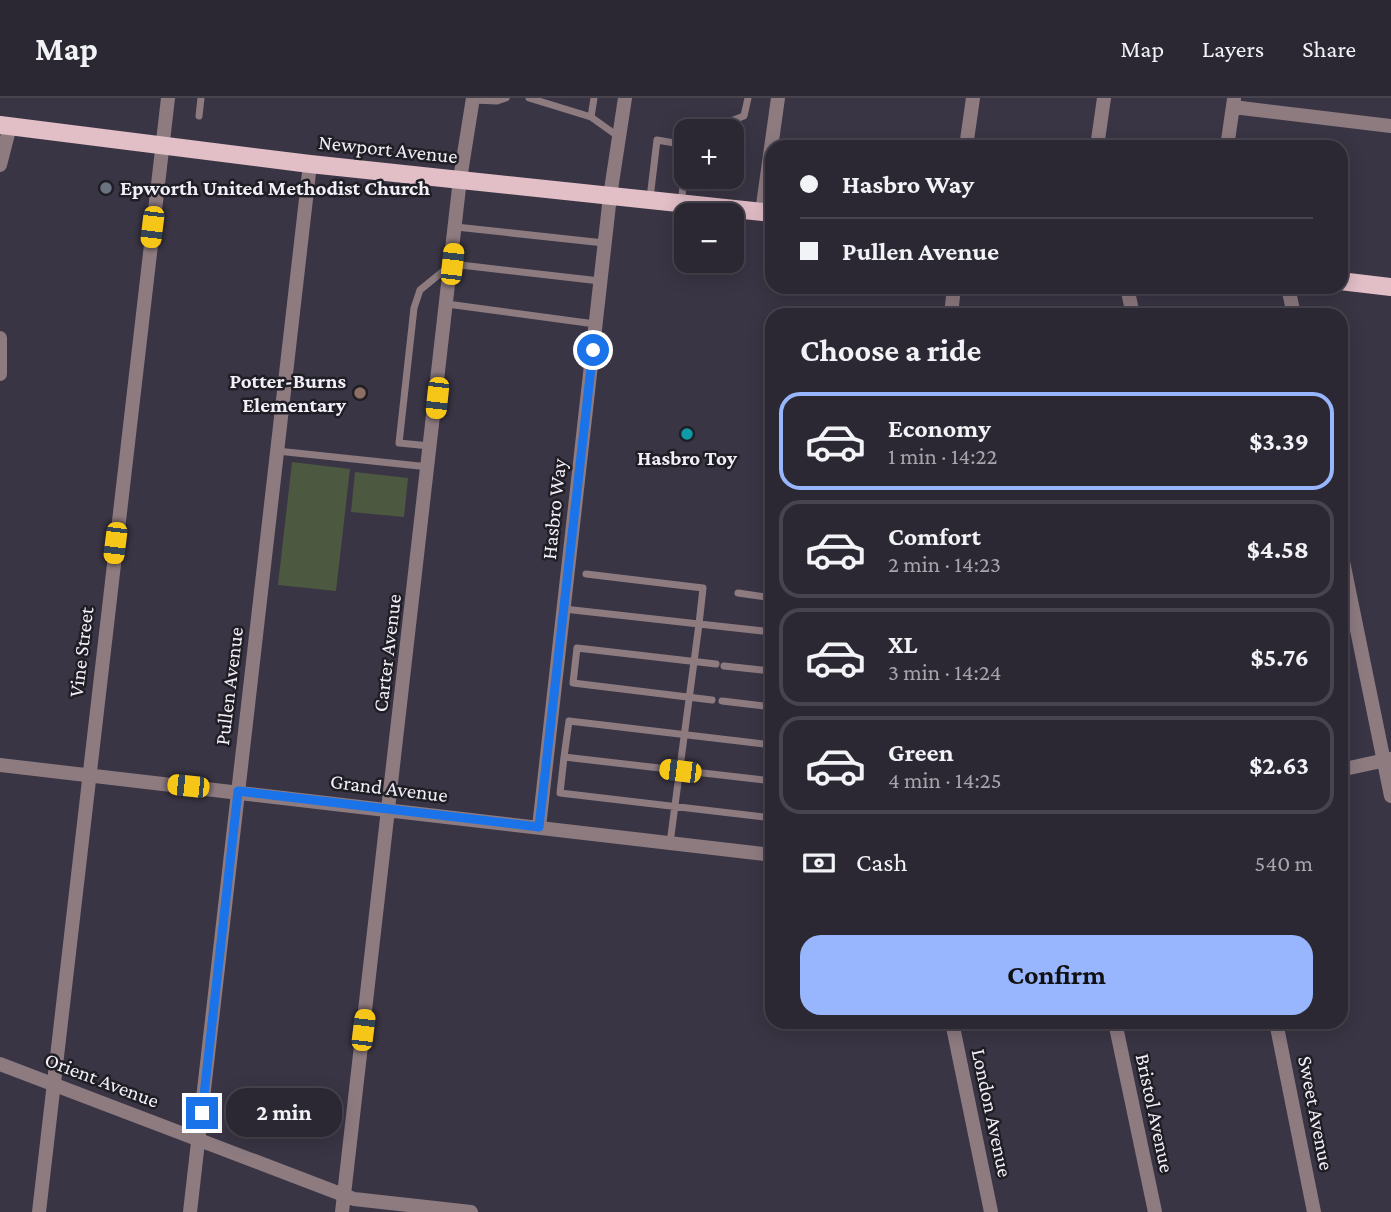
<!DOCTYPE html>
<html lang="en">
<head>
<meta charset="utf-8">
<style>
	body { margin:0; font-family:"Crimson Pro",serif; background:#34303b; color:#f1f3f6; height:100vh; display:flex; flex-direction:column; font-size:26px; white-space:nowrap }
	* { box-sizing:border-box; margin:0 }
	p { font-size:23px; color:#a6a6ac }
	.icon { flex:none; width:38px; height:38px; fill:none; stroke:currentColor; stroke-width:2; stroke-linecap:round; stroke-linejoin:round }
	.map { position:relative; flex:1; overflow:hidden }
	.panel { position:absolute; left:765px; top:210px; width:583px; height:721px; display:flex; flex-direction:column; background:#2c2833; border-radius:21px; box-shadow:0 4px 18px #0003,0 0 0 2px #48444e }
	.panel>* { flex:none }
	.top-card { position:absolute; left:765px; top:42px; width:583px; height:154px; border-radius:21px; box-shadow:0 4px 18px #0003,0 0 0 2px #48444e; display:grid; align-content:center; height:154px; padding:0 35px; background:#2c2833 }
	.fabs { position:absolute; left:674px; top:21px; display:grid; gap:14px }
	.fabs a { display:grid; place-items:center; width:70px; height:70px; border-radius:14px; background:#2c2833; box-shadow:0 4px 18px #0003,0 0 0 2px #48444e; font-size:35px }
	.end { position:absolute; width:32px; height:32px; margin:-16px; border:9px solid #1a73e8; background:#fff; box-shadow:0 0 0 4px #fff }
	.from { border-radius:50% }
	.bubble { position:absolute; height:49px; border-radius:21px; background:#2c2833; box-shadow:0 4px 18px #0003,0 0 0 2px #48444e; font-size:23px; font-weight:700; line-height:49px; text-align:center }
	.car { position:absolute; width:21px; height:42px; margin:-21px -10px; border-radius:9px; box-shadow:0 0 5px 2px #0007; background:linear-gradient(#f5c518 24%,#345 0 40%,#f5c518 0 76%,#345 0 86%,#f5c518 0) }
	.top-card b { display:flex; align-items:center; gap:24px; height:66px; font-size:26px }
	.top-card b+b { border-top:2px solid #48444e }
	.top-card i { width:18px; height:18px; background:#f1f3f6 }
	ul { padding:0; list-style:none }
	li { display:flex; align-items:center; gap:21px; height:98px; margin:0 14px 10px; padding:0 21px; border:4px solid #48444e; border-radius:21px }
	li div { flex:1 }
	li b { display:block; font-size:26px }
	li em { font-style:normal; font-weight:700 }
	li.current { border-color:#97b6fd }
	li>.icon { width:63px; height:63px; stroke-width:1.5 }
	h2 { padding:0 35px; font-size:32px; line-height:84px }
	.pay { display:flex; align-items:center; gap:18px; height:77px; padding:0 35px; font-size:26px }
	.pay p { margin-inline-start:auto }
	.cta { display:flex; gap:14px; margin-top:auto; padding:14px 35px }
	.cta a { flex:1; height:80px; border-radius:21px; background:#97b6fd; color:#111; font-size:28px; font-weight:700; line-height:80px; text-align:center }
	header { display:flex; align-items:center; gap:42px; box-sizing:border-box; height:98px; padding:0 35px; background:#2c2833; border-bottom:2px solid #48444e }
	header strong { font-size:33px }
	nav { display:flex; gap:38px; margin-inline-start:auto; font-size:24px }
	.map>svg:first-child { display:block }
</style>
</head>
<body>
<header>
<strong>Map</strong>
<nav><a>Map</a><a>Layers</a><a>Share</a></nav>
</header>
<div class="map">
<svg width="1391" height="1114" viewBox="0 0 1391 1114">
	<rect width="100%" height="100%" fill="#3a3544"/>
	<path fill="#4d5841" d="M 292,364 L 350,371 L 336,493 L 278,487 Z
		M 355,374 L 408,380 L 404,419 L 351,414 Z"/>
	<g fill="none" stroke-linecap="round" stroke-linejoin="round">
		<path stroke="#8d7b80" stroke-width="7" d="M 529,0 L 591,19 L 594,0
			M 473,2 L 497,3 L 506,0
			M 199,18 L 201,0
			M 591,19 L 619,39
			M 704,33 L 744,18 L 748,0
			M 650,100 L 657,42 L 686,47
			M 681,105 L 686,66
			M 456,129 L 604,145
			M 447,206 L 595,226
			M 430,348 L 399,345 L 414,210 L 420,192 L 452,166 L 600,183
			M 277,353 L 429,369
			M 586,476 L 703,490 L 699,526 L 772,534
			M 738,495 L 772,500
			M 564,511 L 699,526 L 670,745
			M 724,568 L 772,573
			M 712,602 L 573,585 L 577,550 L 716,566
			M 722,603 L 772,609
			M 772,647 L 569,623 L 564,659 L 772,683
			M 564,659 L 560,695 L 772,720"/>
		<path stroke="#8d7b80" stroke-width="14" d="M 1233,9 L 1391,28
			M 966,49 L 973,0
			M 1097,49 L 1104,0
			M 1227,49 L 1234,1
			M 0,67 L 10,28
			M 762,114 L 778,0
			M 1127,189 L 1133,217
			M 1288,189 L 1294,217
			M 951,217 L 954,189
			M 0,240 L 0,276
			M 1340,449 L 1391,698
			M 0,667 L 772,757
			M 1340,672 L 1390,661
			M 539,729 L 610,98 L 625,0
			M 952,924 L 991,1114
			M 1115,924 L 1155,1114
			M 1276,924 L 1314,1114
			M 0,966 L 354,1101 L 471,1114
			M 39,1114 L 168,0
			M 190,1114 L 310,66
			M 342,1114 L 460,81 L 473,0"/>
		<path stroke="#e2bec7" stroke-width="18" d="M 0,27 L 310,66 L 772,115
			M 1340,183 L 1391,189"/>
	</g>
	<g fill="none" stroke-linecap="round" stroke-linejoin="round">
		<path stroke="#1a73e8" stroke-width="9" d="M 202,1015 L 238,693 L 539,729 L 593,252"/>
	</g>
	<circle fill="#6b7280" stroke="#201e25" stroke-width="2.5" cx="106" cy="90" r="7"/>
	<circle fill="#8d6e63" stroke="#201e25" stroke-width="2.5" cx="360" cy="295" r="7"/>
	<circle fill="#0f9aa8" stroke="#201e25" stroke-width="2.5" cx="687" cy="336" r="7"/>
	<g text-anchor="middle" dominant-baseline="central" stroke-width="5" stroke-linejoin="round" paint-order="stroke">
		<g font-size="21" fill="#f2eff9" stroke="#201e25">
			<text transform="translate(388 51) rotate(6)">Newport Avenue</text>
			<text transform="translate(554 411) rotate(-84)">Hasbro Way</text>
			<text transform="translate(81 554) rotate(-83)">Vine Street</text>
			<text transform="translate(387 555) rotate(-83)">Carter Avenue</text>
			<text transform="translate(229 588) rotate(-83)">Pullen Avenue</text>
			<text transform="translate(389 690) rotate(7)">Grand Avenue</text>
			<text transform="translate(102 982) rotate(21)">Orient Avenue</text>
			<text transform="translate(992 1015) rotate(78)">London Avenue</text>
			<text transform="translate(1155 1015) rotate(78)">Bristol Avenue</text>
			<text transform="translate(1316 1015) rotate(79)">Sweet Avenue</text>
		</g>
		<g font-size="21" font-weight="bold" fill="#f2eff9" stroke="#201e25" text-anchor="start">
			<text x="120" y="90">Epworth United Methodist Church</text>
			<text x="346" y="283" text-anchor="end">Potter-Burns<tspan x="346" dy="24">Elementary</tspan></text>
			<text x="687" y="360" text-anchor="middle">Hasbro Toy</text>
		</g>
	</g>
</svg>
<div class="fabs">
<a>+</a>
<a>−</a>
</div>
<i class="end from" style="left:593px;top:252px"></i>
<i class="end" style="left:202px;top:1015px"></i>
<div class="bubble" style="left:226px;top:990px;width:116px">2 min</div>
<i class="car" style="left:152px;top:129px;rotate:187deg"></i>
<i class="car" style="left:452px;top:166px;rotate:6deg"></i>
<i class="car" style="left:437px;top:300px;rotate:186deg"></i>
<i class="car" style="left:115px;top:445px;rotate:187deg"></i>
<i class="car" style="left:680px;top:673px;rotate:277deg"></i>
<i class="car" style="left:188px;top:688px;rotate:276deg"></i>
<i class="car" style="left:363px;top:932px;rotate:7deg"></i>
<div class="top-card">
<b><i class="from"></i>Hasbro Way</b>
<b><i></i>Pullen Avenue</b>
</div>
<section class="panel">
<h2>Choose a ride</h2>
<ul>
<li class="current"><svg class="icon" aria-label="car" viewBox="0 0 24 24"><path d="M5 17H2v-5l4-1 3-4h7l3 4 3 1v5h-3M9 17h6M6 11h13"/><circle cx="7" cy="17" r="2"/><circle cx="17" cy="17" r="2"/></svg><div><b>Economy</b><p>1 min · 14:22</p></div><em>$3.39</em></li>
<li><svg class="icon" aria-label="car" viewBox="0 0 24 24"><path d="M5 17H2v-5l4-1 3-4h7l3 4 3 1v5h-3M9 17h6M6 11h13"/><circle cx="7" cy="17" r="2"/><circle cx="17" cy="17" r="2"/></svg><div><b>Comfort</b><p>2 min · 14:23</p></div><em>$4.58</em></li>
<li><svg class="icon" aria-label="car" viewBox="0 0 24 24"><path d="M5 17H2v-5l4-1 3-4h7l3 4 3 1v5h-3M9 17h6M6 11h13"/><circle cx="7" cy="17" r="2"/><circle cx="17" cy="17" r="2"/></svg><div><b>XL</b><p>3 min · 14:24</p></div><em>$5.76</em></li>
<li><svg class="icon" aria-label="car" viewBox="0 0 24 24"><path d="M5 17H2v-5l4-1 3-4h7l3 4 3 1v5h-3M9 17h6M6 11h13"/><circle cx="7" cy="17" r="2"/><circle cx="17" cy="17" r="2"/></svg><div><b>Green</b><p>4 min · 14:25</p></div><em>$2.63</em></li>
</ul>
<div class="pay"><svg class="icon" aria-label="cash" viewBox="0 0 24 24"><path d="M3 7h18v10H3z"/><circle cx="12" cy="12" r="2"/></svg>Cash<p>540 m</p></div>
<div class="cta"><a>Confirm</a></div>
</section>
</div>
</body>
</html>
